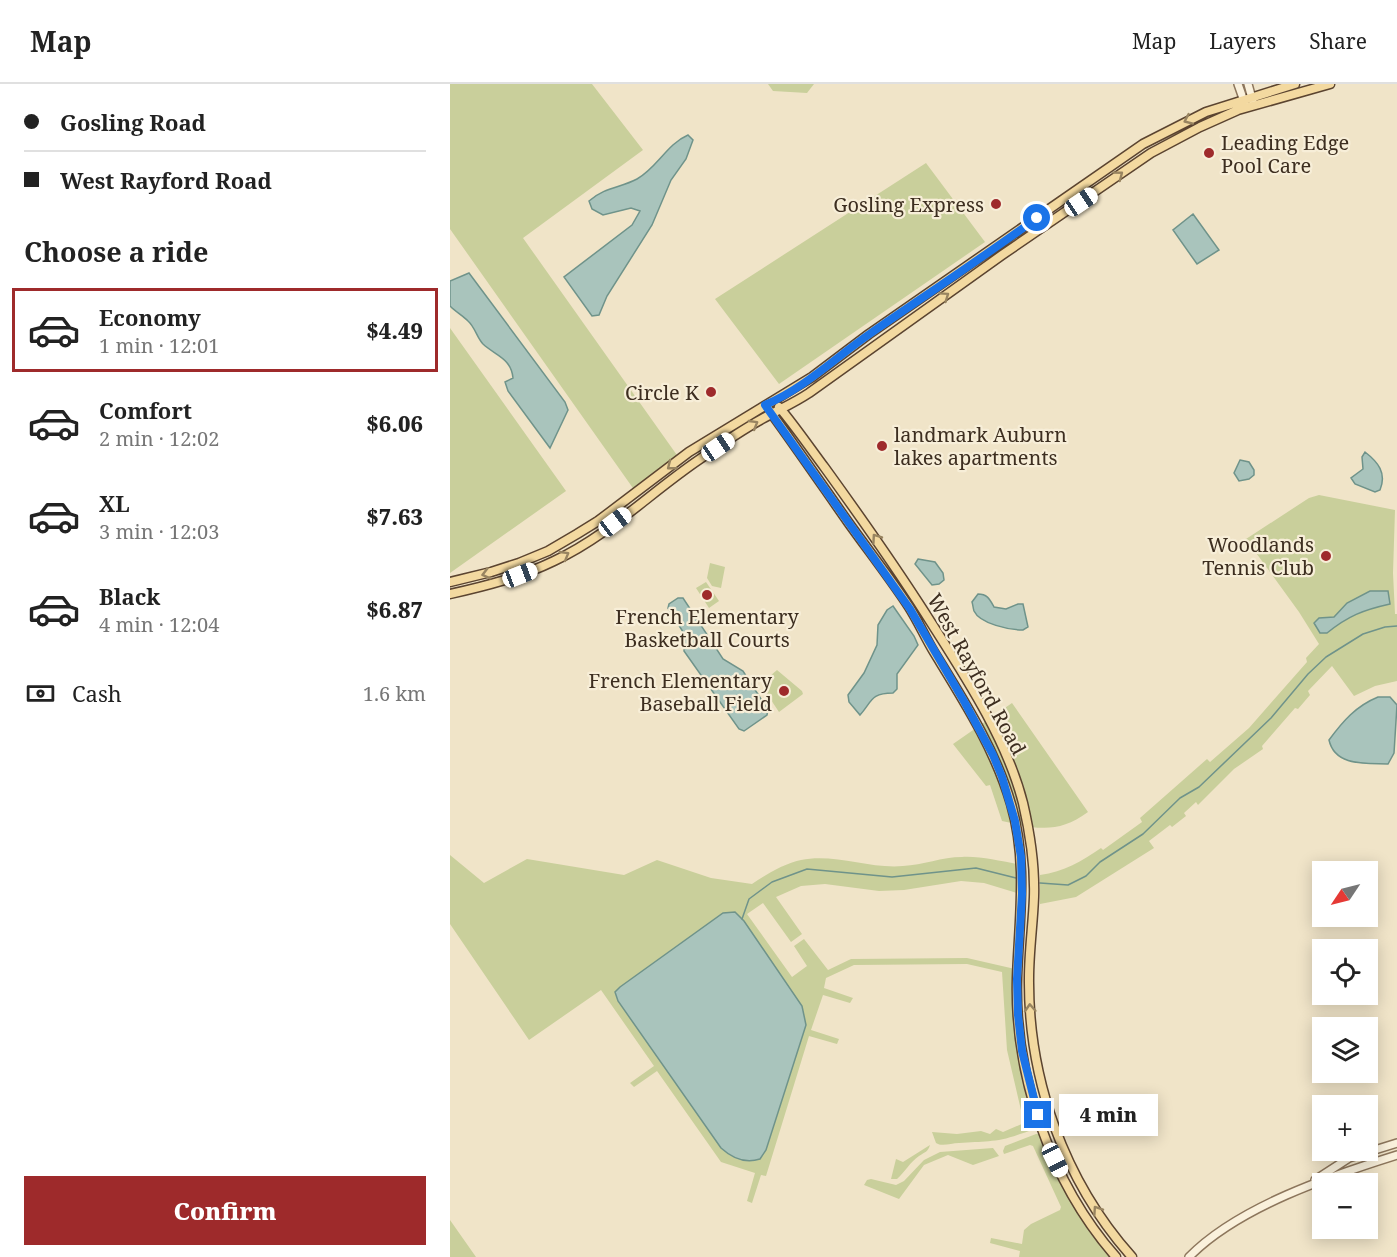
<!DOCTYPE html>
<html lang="en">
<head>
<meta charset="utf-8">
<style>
	body { margin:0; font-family:"Noto Serif",serif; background:#f2f2f2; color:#222; height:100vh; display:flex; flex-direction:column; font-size:22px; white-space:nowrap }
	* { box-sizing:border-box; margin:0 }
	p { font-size:20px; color:#767676 }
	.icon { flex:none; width:33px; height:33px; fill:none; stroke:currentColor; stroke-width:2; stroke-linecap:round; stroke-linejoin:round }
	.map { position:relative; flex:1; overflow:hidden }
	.drawer { display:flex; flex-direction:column; background:#fff; width:450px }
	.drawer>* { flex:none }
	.hud { display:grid; align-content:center; height:132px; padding:0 24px; background:#fff }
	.needle { width:39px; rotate:235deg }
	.controls { position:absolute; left:862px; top:777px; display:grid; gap:12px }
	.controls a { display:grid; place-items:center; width:66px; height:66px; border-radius:0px; background:#fff; box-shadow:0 3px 15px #0003; font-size:30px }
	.end { position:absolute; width:27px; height:27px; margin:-14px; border:8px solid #1a73e8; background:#fff; box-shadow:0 0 0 3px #fff }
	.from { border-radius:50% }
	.bubble { position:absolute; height:42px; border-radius:0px; background:#fff; box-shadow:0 3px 15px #0003; font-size:20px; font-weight:800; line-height:42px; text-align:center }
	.car { position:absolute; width:18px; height:36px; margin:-18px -9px; border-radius:8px; box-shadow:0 0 4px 2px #0007; background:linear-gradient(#fff 24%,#345 0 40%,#fff 0 76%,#345 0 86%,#fff 0) }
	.hud b { display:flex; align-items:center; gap:21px; height:57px; font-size:22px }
	.hud b+b { border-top:2px solid #e0e0e0 }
	.hud i { width:15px; height:15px; background:#222 }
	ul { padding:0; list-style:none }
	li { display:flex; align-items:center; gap:18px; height:84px; margin:0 12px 9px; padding:0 12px; border:3px solid transparent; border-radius:0px }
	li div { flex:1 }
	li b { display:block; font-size:22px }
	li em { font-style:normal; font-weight:800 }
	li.on { border-color:#9e2a2b }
	li>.icon { width:54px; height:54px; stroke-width:1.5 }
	h2 { padding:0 24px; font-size:27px; line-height:72px }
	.pay { display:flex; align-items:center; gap:15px; height:66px; padding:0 24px; font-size:22px }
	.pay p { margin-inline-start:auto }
	.button { display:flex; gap:12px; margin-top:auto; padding:12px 24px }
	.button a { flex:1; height:69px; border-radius:0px; background:#9e2a2b; color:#fff; font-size:24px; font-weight:800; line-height:69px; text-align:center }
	header { display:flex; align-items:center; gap:36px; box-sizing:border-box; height:84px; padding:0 30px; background:#fff; border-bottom:2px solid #e0e0e0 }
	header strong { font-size:28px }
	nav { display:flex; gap:33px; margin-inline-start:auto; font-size:21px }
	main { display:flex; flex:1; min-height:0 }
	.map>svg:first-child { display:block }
</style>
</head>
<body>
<header>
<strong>Map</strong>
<nav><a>Map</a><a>Layers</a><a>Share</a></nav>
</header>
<main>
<section class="drawer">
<div class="hud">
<b><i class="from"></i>Gosling Road</b>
<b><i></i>West Rayford Road</b>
</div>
<h2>Choose a ride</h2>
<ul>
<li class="on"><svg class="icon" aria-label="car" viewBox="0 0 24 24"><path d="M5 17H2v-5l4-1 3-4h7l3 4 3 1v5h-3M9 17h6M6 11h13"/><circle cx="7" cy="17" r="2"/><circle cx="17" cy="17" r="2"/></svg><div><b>Economy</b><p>1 min · 12:01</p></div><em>$4.49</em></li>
<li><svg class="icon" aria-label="car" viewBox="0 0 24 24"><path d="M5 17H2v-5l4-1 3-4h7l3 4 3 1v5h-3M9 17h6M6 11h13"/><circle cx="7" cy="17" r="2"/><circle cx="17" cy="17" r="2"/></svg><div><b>Comfort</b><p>2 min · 12:02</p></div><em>$6.06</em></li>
<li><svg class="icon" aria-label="car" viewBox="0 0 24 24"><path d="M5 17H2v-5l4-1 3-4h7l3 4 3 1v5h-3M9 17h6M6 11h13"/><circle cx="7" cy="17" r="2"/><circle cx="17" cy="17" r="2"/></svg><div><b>XL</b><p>3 min · 12:03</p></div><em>$7.63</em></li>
<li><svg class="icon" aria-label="car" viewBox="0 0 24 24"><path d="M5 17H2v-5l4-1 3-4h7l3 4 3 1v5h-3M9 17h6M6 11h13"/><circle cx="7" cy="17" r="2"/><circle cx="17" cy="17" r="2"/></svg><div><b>Black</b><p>4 min · 12:04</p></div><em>$6.87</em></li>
</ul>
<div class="pay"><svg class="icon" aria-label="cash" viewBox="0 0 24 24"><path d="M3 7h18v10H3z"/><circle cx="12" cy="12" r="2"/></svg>Cash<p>1.6 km</p></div>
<div class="button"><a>Confirm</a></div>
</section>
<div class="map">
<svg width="947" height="1173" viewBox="0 0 947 1173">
	<rect width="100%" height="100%" fill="#f0e4c8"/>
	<path fill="#c9cf9b" d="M 0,0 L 142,0 L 193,66 L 73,154 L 229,374 L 185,407 L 0,145 Z
		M 318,0 L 364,0 L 357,9 L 323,7 Z
		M 476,79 L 535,158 L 329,300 L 265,215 Z
		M 0,244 L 116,407 L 0,489 Z
		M 869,411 L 945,426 L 943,489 L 945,530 L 947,530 L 947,597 L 925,602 L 904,612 L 882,582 L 858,607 L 860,611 L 848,625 L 845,624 L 812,662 L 813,665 L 784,685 L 748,721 L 746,718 L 734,729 L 736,732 L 722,743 L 720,741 L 699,757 L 704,764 L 626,813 L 590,820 L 590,791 C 614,788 632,777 651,764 L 653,766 L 692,738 L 690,734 L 757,675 L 760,678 L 799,644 L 857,578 L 856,574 L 869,560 L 849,528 L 796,455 L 859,414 Z
		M 260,479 L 275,483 L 271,504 L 262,502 L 257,494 Z
		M 256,498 L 269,517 L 259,524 L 246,504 Z
		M 327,586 L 352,607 L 353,610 L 329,628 L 315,607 L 313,598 Z
		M 562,619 L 638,728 C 608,750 587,745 552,737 L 540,701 L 536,702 L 503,660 Z
		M 0,771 L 34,799 L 77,775 L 174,791 L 207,776 L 261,794 L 302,800 C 317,790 333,780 351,776 C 384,769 419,785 453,782 C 473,781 492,773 512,773 C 530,772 549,777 567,780 L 567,809 L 534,799 L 511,797 L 454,806 L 429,807 L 375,800 L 351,802 L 326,813 L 352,850 L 341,858 L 313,819 L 297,830 L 342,893 L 357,882 L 344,862 L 354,855 L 378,886 L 401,875 L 517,874 L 565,885 L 565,916 L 587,1042 C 583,1046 577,1048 570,1050 C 546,1059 533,1057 509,1059 C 501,1059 492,1063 486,1059 L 482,1048 L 507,1050 L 531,1047 L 540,1050 L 546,1045 L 553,1048 L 574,1039 L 557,966 L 552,888 L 517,880 L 404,881 L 376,894 L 374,904 L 403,914 L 400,919 L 373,911 L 361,946 L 389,955 L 387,960 L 359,952 L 316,1092 L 311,1091 L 302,1119 L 297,1117 L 305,1089 L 271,1078 L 207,987 L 184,1003 L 180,999 L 204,982 L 151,906 L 79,956 L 0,840 Z
		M 586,1050 L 590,1050 L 663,1173 L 569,1173 L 570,1167 L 540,1159 L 541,1154 L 572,1160 L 574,1146 L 581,1140 L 610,1126 L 611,1123 L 583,1062 L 580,1061 L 554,1070 L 553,1067 L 555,1062 Z
		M 480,1061 C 478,1068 475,1068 469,1072 C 460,1078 455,1088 447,1095 L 441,1095 L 446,1075 L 453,1078 Z
		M 543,1064 L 549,1072 L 523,1081 L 498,1071 L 474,1081 L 449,1115 L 414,1101 L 417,1096 L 421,1095 L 446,1101 L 454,1097 L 474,1076 L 490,1068 Z
		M 0,1136 L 26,1173 L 0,1173 Z"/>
	<path fill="#a9c4bc" stroke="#6f938a" stroke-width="1.5" d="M 238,51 L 243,56 L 236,75 L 221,96 L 202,141 L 157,212 L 149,231 L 142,232 L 114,193 L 182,141 L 190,127 L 181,124 L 153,131 L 142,125 L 139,117 C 155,103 170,104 187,95 C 207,84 217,60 238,51 Z
		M 743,130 L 769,166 L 747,180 L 723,146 Z
		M 19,189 L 115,318 L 118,326 L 100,364 L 58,307 L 55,298 L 63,294 C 61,274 46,272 33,260 C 27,254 25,243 18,237 C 13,232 6,228 0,222 L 0,197 Z
		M 915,368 C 928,378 937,389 930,406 L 925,408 L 905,400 L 901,394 L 913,385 L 912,373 Z
		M 790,376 L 799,378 L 804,386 L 804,391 L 799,395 L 789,397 L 784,389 Z
		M 468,475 L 485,478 L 493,489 L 494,496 L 489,500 L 482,501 L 465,480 Z
		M 920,507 L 938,507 L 940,520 C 913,526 898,532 877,549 L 870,549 L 864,539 L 869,534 L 884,533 L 897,519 Z
		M 528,510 C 538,510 540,516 544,523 L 556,525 L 568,520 L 573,520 L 578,543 L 573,546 C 560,546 530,540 524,527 C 523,524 523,521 522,518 Z
		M 228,514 L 233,514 L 273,575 L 293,587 L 318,626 L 317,631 L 294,647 L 289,645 L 234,567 L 235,551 L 218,524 L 219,520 Z
		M 443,522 L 464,552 L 468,561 L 447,590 L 447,605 L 443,609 C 420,609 422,618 410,631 L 399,618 L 398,611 L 414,589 L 427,561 L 428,541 L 437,526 Z
		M 928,613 L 940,613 L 947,621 L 944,669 L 938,680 C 917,679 885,683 879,656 C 893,637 906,622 928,613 Z
		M 285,828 L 294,837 L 352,922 L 356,941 L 316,1066 L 310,1075 C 295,1080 282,1074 271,1064 L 168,917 L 165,908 L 170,903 L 273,829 Z"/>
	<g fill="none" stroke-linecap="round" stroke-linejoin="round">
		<path stroke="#6f938a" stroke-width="1.5" d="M 590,799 L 618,801 L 636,792 L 650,778 L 693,750 L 730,714 L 749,703 L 821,634 L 858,590 L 876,573 L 913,550 L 935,543 L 947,542
			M 292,835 L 299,815 L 322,798 L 357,785 L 442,793 L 526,784 L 566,794"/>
		<defs>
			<path id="minor" d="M 788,0 L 795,20
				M 798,0 L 803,18
				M 865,1096 L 899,1074 L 947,1059
				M 739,1173 C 788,1123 880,1092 947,1071"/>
			<path id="major" d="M 329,323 C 345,342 360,364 375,384 C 409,431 443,479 475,529 C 511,586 556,652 573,719 C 580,749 585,781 584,813 C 583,840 579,867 579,894 C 578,995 614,1097 682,1173
				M 319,326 C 346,363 372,401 398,438 C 418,466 440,494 459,523 C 468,537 475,553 484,568 C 514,617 545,665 561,720 C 578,778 569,835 567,894 C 564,992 601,1099 666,1173
				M 0,498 L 41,488 L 69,479 L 98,467 L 127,450 L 148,437 L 239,368 L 362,293 L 419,250 L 693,60 L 756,28 L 845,0
				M 0,510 C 36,502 71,493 104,477 C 158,452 201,408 250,375 C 270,361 290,347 312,335 C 328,326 344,319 359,309 L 552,171 L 701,69 L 750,43 L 788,26 L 880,0"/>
		</defs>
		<use href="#minor" stroke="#8d765c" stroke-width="10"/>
		<use href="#major" stroke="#5b4430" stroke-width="11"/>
		<use href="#minor" stroke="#faf1dc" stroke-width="7"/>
		<use href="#major" stroke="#f3d9a0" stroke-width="8"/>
	</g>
	<defs><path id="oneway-chevron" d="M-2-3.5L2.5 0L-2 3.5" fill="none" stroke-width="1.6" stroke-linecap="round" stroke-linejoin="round" transform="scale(1.5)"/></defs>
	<g stroke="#988460">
		<use href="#oneway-chevron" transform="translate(738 36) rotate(156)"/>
		<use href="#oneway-chevron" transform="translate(669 91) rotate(-37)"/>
		<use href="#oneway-chevron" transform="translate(495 212) rotate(-35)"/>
		<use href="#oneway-chevron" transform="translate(304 340) rotate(-31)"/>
		<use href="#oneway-chevron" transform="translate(221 382) rotate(142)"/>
		<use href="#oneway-chevron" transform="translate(426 454) rotate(-125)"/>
		<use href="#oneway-chevron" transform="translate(115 471) rotate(-30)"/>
		<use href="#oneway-chevron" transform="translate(36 490) rotate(165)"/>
		<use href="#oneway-chevron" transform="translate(580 924) rotate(-93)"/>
		<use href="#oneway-chevron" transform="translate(647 1126) rotate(-124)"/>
	</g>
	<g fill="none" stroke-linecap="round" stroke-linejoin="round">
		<path stroke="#1a73e8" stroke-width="8" d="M 587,134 C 532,174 476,211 421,249 C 386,273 355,304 315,321 L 460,525 L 515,619 L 543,671 L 552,693 L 565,737 L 571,773 L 572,810 L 567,895 L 568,931 L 572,967 L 588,1031"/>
	</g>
	<g fill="#9e2a2b" stroke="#f7eed8" stroke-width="2">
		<circle cx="759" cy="69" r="6"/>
		<circle cx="546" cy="120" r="6"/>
		<circle cx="261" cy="308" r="6"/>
		<circle cx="432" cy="362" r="6"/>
		<circle cx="876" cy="472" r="6"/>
		<circle cx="257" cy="511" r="6"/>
		<circle cx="334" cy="607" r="6"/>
	</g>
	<g text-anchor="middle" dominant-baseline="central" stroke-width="4.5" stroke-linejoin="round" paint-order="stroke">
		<g font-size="20" fill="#3d2e20" stroke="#f7eed8" text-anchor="end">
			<text x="771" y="58" text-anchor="start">Leading Edge<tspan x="771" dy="23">Pool Care</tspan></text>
			<text x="534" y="120">Gosling Express</text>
			<text x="249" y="308">Circle K</text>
			<text x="444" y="350" text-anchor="start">landmark Auburn<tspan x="444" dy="23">lakes apartments</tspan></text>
			<text x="864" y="460">Woodlands<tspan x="864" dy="23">Tennis Club</tspan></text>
			<text x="257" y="532" text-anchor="middle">French Elementary<tspan x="257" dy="23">Basketball Courts</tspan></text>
			<text x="322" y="596">French Elementary<tspan x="322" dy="23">Baseball Field</tspan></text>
		</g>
		<g font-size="20" fill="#3d2e20" stroke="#f7eed8">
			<text transform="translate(527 590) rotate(61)">West Rayford Road</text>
		</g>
	</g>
</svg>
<div class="controls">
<a><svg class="needle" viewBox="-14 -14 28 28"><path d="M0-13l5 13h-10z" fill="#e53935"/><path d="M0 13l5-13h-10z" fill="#767676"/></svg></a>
<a><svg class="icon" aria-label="locate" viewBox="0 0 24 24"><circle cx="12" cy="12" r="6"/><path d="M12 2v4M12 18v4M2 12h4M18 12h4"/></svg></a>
<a><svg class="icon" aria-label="layers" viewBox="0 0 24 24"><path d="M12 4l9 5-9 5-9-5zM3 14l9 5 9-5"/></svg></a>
<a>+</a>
<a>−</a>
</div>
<i class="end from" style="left:587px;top:134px"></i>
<i class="end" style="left:588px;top:1031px"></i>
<div class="bubble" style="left:609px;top:1010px;width:99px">4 min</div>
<i class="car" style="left:631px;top:118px;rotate:56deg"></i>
<i class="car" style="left:268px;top:363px;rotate:56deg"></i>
<i class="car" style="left:165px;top:438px;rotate:53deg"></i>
<i class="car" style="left:70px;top:491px;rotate:69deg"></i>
<i class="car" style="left:605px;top:1076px;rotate:154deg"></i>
</div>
</main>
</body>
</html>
